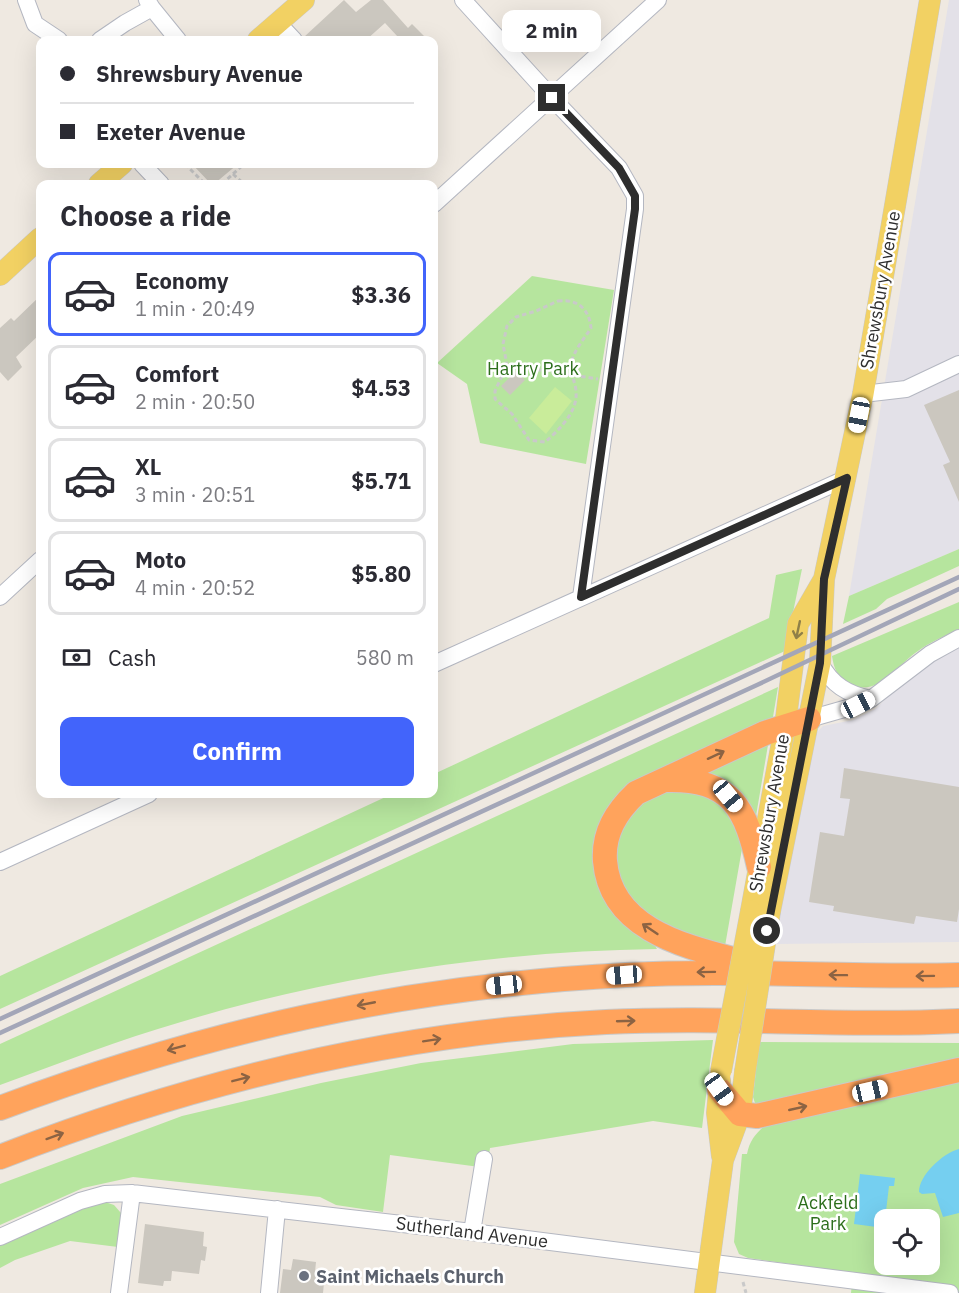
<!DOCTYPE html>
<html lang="en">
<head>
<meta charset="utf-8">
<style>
	body { margin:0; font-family:"IBM Plex Sans",sans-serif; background:#f2f2f3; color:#2b2b33; height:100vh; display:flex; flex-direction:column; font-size:22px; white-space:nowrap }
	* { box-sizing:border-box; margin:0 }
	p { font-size:20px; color:#7c7c81 }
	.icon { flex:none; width:33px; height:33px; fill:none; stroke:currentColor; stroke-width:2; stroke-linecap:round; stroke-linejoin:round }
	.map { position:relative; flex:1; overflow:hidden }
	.panel { position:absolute; left:36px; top:180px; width:402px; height:618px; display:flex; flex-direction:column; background:#fff; border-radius:12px; box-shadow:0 6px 24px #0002 }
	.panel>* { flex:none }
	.hud { position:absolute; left:36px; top:36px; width:402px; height:132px; border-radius:12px; box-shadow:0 6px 24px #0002; display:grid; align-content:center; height:132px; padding:0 24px; background:#fff }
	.tools { position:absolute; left:874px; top:1209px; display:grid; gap:12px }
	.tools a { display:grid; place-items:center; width:66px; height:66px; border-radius:12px; background:#fff; box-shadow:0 6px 24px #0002; font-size:30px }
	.end { position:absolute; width:27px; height:27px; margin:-14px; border:8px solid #2e2e2e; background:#fff; box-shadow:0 0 0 3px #fff }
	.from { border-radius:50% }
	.bubble { position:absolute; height:42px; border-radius:12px; background:#fff; box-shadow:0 6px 24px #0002; font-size:20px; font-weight:700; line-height:42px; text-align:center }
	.car { position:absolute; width:18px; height:36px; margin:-18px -9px; border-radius:8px; box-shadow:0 0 4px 2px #0007; background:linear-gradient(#fff 24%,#345 0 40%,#fff 0 76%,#345 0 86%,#fff 0) }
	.hud b { display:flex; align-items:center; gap:21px; height:57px; font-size:22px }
	.hud b+b { border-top:2px solid #e1e1e2 }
	.hud i { width:15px; height:15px; background:#2b2b33 }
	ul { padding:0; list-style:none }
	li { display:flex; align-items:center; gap:18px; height:84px; margin:0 12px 9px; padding:0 12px; border:3px solid #e1e1e2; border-radius:12px }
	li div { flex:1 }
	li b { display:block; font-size:22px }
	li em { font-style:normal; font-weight:700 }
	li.active { border-color:#4264fb }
	li>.icon { width:54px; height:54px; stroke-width:1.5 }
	h2 { padding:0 24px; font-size:27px; line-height:72px }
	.pay { display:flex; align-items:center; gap:15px; height:66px; padding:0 24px; font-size:22px }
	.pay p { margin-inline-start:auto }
	.button { display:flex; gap:12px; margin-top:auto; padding:12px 24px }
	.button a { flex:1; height:69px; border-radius:12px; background:#4264fb; color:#fff; font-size:24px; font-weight:700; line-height:69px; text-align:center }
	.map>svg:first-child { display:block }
</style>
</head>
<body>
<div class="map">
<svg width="959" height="1293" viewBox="0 0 959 1293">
	<rect width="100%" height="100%" fill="#efe9e1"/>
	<path fill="#e3e1e8" d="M 949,0 L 959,0 L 959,549 L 849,596 Z
		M 959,646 L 959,942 L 775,944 L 789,859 L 814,736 L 823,726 L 853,720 L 875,709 L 916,670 Z"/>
	<path fill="#b6e59e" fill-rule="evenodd" d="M 532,276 L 614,290 L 586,464 L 480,443 L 467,384 L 437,363 Z
		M 959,549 L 959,566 L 887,599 L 876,609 L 843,624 L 849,596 Z
		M 802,569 L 785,651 L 0,1009 L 0,976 L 392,794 L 434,794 L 434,774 L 769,618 L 776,575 Z
		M 959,602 L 959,629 C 945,636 930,642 918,651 C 897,665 876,700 848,683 C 837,676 834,669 832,656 Z
		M 778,687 L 772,723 L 638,784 L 596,855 L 657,949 C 497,951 334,976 181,1022 C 119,1040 60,1063 0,1085 L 0,1044 Z
		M 769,739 L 755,822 L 703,775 Z
		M 679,786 L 699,789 L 735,813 L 743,843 L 725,946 L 692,942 L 646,916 L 620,885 L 614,861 L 616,839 L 638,804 Z
		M 713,1040 L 702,1128 L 653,1121 L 490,1148 L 487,1168 L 390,1155 L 383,1212 L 336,1205 L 320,1197 L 133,1177 L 83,1188 L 0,1225 L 0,1184 L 182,1116 L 321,1083 L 421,1063 L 573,1044 Z
		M 759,1042 L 959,1043 L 959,1062 L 763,1107 L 755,1103 L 753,1097 Z
		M 959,1076 L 959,1293 L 851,1293 L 853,1273 L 748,1258 L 739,1254 L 734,1242 L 742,1154 L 747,1154 C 750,1139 757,1132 769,1122 ZM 885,1220 L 930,1220 L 930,1264 L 885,1264 Z
		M 105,1202 L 114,1205 L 121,1213 L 118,1247 L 70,1241 L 15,1260 L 0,1268 L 0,1245 L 81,1208 Z"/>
	<path fill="#c9ec9a" d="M 555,387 L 572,401 L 546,434 L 529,418 Z"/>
	<path fill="#75cff0" d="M 959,1149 L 959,1213 L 943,1217 L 935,1193 L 922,1194 L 919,1192 C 919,1175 943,1153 959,1149 Z
		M 860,1174 L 895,1178 L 894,1186 L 889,1186 L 884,1228 L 854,1224 Z"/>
	<path fill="#cbc7bf" d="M 344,0 L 356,12 L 371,0 L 383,0 L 408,28 L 412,24 L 428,40 L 395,40 L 398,37 L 385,23 L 366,40 L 304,40 L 304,37 Z
		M 192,164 L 238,164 L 214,184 L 211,184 Z
		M 40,296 L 40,334 L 16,357 L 22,367 L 8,381 L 0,372 L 0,328 L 11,318 L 14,321 Z
		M 516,371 L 525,380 L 510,395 L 501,386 Z
		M 959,390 L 959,502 L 943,465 L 950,462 L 924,405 Z
		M 844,768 L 959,787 L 959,909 L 957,922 L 916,916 L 914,924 L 833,911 L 834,906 L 809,902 L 820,832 L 844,836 L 850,799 L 840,798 Z
		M 145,1224 L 204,1232 L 203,1246 L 207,1247 L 205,1261 L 201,1260 L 199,1274 L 172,1271 L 171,1281 L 164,1281 L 163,1286 L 138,1283 Z
		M 293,1259 L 316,1262 L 315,1272 L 325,1273 L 323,1293 L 280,1293 L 283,1269 L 291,1270 Z"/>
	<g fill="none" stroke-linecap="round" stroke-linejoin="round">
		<defs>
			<path id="minor" d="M 26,0 L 35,24 L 59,40
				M 463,0 L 552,98 L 619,168 L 635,196 L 635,209 L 581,597
				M 152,8 L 178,40
				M 278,23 L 294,40
				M 100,40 L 125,23 L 152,8 L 147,0
				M 142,164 L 161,184
				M 434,204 L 658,0
				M 863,394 L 906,389 L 959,364
				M 0,597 L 40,560
				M 820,663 C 832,685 847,694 871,699
				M 434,664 L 847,478
				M 809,719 L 858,705 L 871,699 L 930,654 L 959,638
				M 0,862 L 149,794
				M 472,1232 L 484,1159
				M 0,1237 L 80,1201 L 105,1194 L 132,1193 L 472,1232 L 950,1293
				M 119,1293 L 132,1193
				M 269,1293 L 277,1209"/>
			<path id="major" d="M 258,40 L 304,0
				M 99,184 L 122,164
				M 0,275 L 40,238
				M 751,911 L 785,726 L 798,624 L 824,579
				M 770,911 L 820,663 L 824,579 L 863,394 L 930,0
				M 720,1080 L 717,1113 L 722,1156
				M 705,1293 L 723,1160 L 740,1114 L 745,1072"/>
			<path id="highway" d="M 666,780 C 732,778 746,809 759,867
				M 751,964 C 694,948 611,934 605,861 C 603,833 616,812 636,793 L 765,733 L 809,719
				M 719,1089 L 740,1114 L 757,1116 L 959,1070
				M 0,1108 C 206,1031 405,986 626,975 C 737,969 848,978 959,975
				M 0,1157 C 193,1082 398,1032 606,1022 C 723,1016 841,1027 959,1021"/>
		</defs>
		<use href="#minor" stroke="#b4b7c1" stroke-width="18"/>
		<use href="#major" stroke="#c9c9c9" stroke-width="22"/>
		<use href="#highway" stroke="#c9c9c9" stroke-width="26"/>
		<path stroke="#c9c9c9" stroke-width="3" stroke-dasharray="4.5 3" stroke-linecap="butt" d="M 185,164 L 205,184
			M 233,174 L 244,184
			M 222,184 L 244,164
			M 558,301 C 577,299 589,308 591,328 C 584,339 573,351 571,365 C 570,374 576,383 576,392 C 578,412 558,431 545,442 L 529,440 L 512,414 L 495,399 L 495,391 L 507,365 L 503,344 L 507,326 L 516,317 L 536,311 Z
			M 507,365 L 598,379
			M 743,1282 L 746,1293"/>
		<use href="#minor" stroke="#fff" stroke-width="16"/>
		<use href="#major" stroke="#f2d163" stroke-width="21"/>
		<use href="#highway" stroke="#ffa35c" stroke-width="24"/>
		<path stroke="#a3a6b8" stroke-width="4.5" d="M 0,1019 L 959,577
			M 0,1033 L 757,685 L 959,589"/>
		<defs>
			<path id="major-bridge" d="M 721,1071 L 751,911
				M 745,1072 L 770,911"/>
		</defs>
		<use href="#major-bridge" stroke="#c9c9c9" stroke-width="22" stroke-linecap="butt"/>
		<use href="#major-bridge" stroke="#f2d163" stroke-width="21"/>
	</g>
	<defs><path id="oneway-shaft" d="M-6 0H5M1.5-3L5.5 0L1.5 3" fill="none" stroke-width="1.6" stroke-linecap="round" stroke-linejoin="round" transform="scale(1.5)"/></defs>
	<use stroke="#908048" href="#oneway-shaft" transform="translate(798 630) rotate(102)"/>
	<g stroke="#8c6343">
		<use href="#oneway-shaft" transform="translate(716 755) rotate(-25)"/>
		<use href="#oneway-shaft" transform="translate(650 929) rotate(-146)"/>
		<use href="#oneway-shaft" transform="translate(706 972) rotate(179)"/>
		<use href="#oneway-shaft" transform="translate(838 975) rotate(-179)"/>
		<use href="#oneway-shaft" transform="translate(925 976) rotate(179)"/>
		<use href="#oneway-shaft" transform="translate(366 1004) rotate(169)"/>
		<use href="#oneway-shaft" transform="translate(626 1021) rotate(-2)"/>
		<use href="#oneway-shaft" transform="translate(432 1040) rotate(-9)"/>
		<use href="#oneway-shaft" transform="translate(176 1048) rotate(165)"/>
		<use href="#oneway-shaft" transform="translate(241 1079) rotate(-14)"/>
		<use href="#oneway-shaft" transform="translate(798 1108) rotate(-13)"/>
		<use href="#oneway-shaft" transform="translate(55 1136) rotate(-20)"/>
	</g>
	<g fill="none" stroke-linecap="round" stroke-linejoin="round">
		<path stroke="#2e2e2e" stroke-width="8" d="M 552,98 L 619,168 L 635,196 L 635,209 L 581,597 L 847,478 L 824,579 L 820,663 L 767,931"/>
	</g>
	<circle fill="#6b7280" stroke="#fff" stroke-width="2" cx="304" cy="1276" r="6"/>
	<g text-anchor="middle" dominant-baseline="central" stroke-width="5" stroke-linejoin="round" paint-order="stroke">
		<g font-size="18" fill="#2e2e2e" stroke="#fff">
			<text transform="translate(880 290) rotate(-80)">Shrewsbury Avenue</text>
			<text transform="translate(769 813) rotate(-80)">Shrewsbury Avenue</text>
			<text transform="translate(472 1232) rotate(7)">Sutherland Avenue</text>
		</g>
		<g font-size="18" fill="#2c6e1b" stroke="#fff">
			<text x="533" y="368">Hartry Park</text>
			<text x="828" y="1202">Ackfeld<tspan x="828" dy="21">Park</tspan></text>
		</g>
		<g font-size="18" font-weight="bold" fill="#5b616d" stroke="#fff" text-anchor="start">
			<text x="316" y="1276">Saint Michaels Church</text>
		</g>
	</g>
</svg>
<div class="tools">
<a><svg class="icon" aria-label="locate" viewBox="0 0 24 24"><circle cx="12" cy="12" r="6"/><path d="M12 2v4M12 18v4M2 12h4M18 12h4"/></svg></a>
</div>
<i class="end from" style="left:767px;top:931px"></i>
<i class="end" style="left:552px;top:98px"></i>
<div class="bubble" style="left:502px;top:10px;width:99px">2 min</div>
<i class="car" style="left:859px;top:415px;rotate:191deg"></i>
<i class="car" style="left:858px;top:705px;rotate:63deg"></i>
<i class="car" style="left:728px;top:796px;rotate:140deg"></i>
<i class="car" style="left:624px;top:975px;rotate:266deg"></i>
<i class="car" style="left:504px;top:985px;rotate:264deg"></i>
<i class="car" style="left:719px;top:1089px;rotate:144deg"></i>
<i class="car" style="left:870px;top:1091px;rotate:77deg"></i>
<div class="hud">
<b><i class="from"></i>Shrewsbury Avenue</b>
<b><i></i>Exeter Avenue</b>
</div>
<section class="panel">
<h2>Choose a ride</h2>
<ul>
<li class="active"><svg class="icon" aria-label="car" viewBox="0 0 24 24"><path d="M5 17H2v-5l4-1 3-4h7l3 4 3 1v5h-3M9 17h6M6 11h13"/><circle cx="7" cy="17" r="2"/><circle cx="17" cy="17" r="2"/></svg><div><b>Economy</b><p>1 min · 20:49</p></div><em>$3.36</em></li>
<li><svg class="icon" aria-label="car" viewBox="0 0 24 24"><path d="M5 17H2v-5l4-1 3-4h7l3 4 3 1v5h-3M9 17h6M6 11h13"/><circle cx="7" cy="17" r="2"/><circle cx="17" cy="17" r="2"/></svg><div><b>Comfort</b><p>2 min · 20:50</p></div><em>$4.53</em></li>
<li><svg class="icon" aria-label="car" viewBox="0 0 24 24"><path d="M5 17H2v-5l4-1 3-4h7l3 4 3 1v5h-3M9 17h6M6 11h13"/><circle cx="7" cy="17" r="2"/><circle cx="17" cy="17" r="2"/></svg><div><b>XL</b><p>3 min · 20:51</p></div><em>$5.71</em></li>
<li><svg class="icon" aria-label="car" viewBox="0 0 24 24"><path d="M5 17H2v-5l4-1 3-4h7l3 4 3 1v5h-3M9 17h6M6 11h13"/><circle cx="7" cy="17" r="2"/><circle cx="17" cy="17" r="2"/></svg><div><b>Moto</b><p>4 min · 20:52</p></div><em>$5.80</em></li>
</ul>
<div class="pay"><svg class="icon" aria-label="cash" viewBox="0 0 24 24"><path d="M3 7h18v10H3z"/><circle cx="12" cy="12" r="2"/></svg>Cash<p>580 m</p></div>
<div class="button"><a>Confirm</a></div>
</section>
</div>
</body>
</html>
